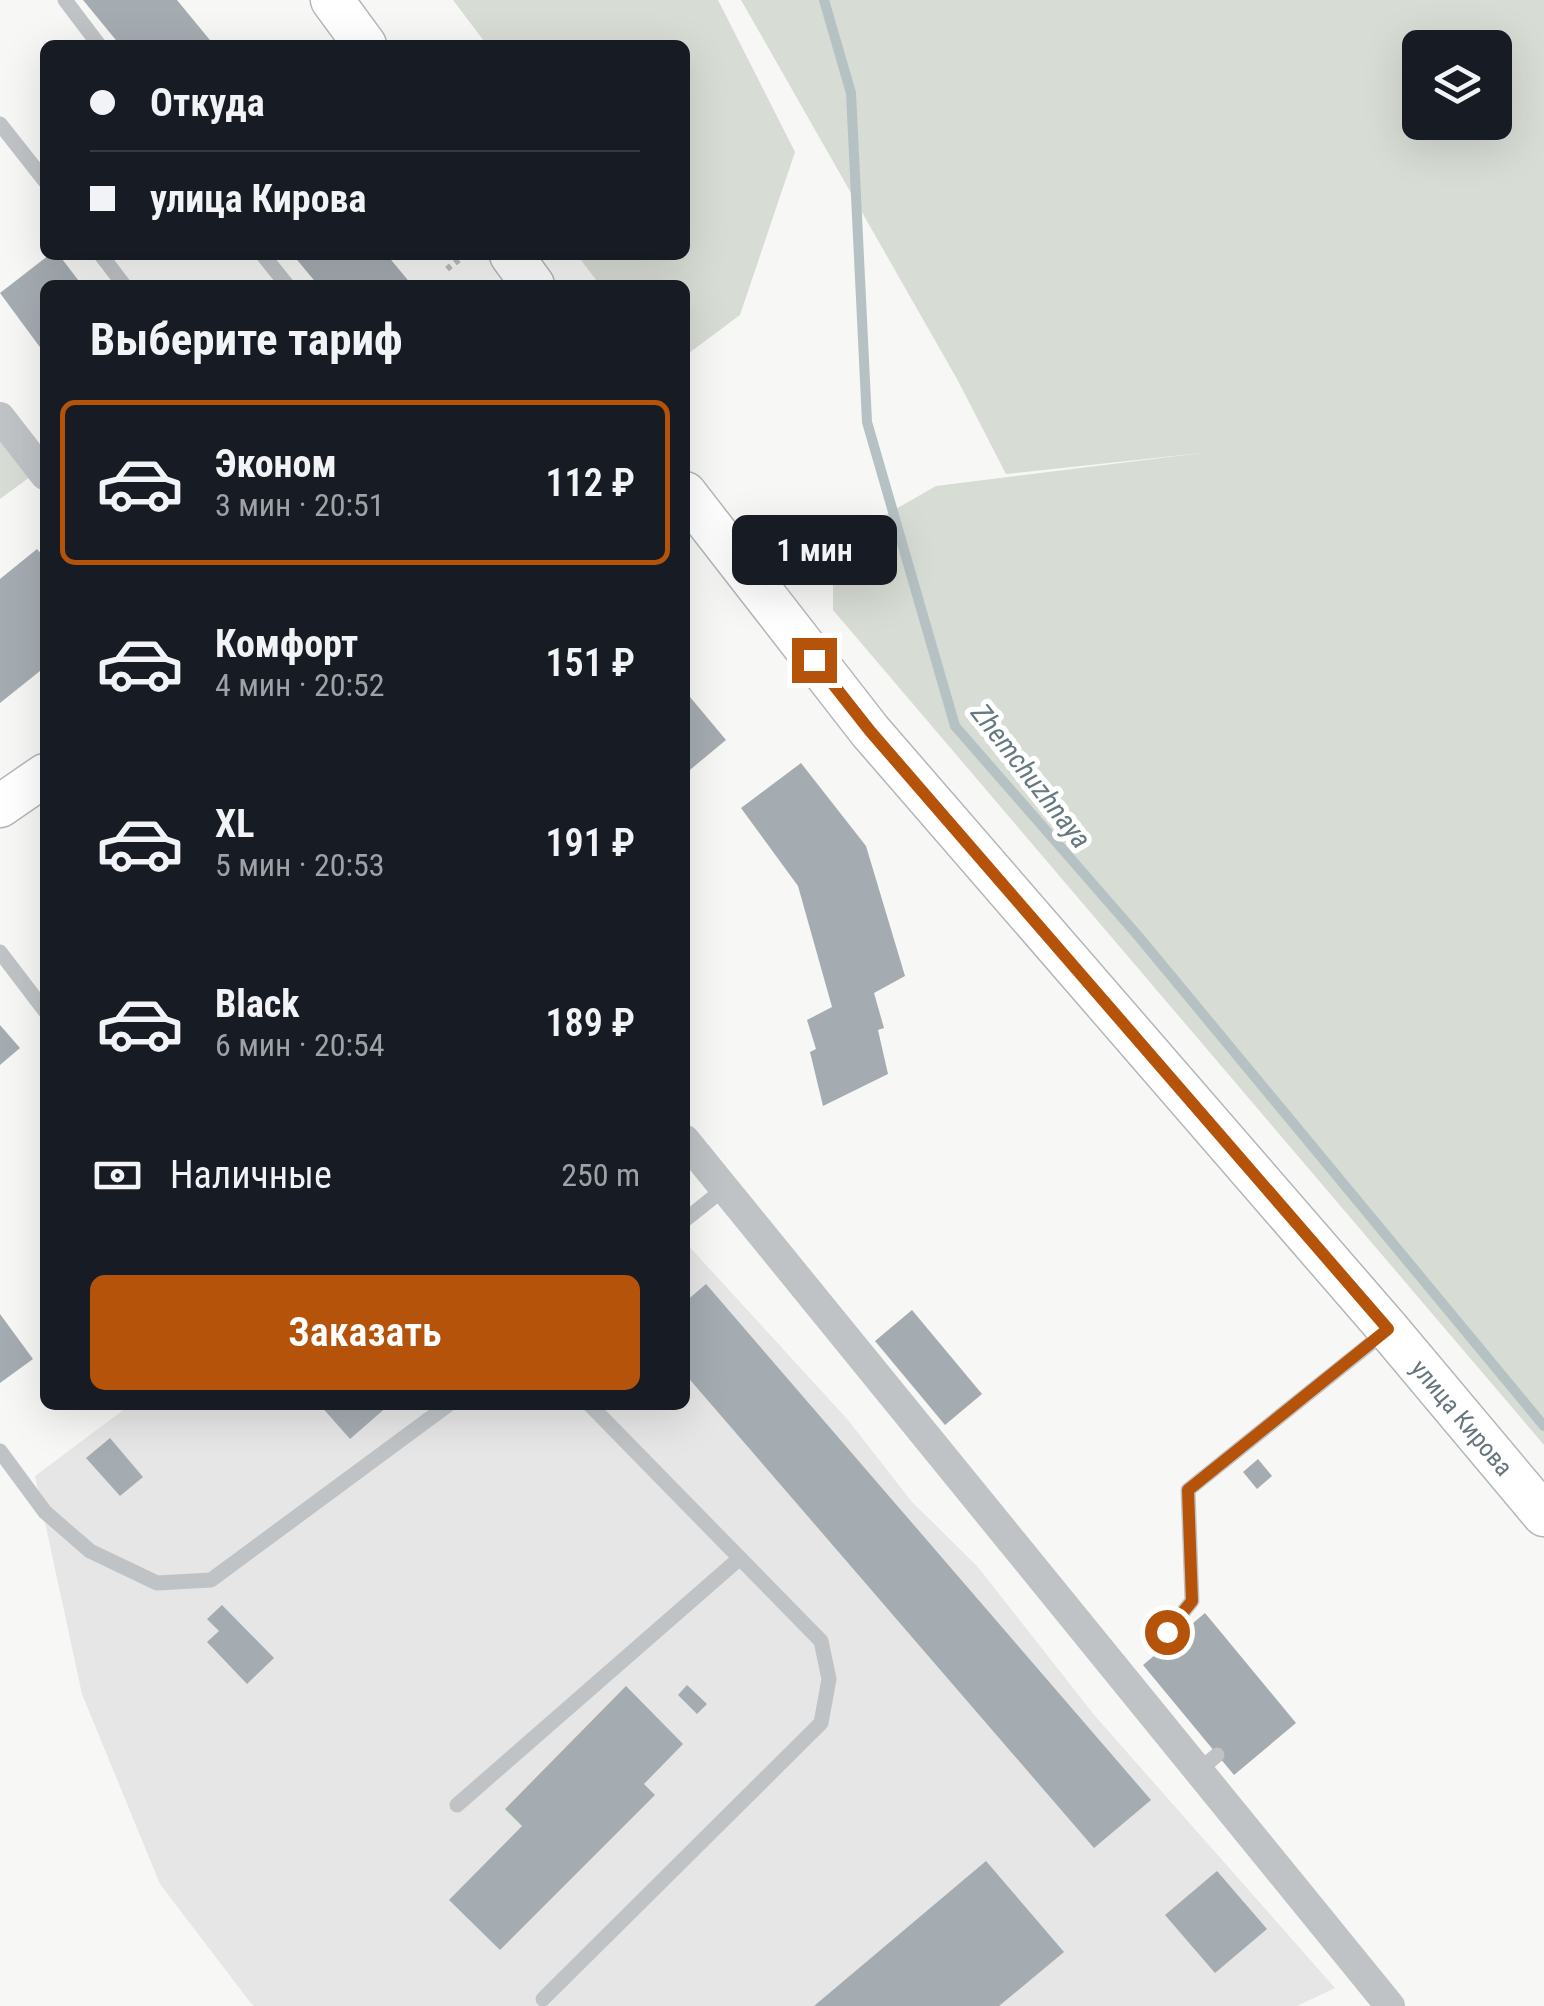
<!DOCTYPE html>
<html lang="ru">
<head>
<meta charset="utf-8">
<style>
	body { margin:0; font-family:"Roboto Condensed",sans-serif; background:#242831; color:#f1f3f6; height:100vh; display:flex; flex-direction:column; font-size:38px; white-space:nowrap }
	* { box-sizing:border-box; margin:0 }
	p { font-size:32px; color:#9ea1a6 }
	.icon { flex:none; width:55px; height:55px; fill:none; stroke:currentColor; stroke-width:2; stroke-linecap:round; stroke-linejoin:round }
	.map { position:relative; flex:1; overflow:hidden }
	.drawer { position:absolute; left:40px; top:280px; width:650px; height:1130px; display:flex; flex-direction:column; background:#171b24; border-radius:15px; box-shadow:0 10px 40px #0002 }
	.drawer>* { flex:none }
	.top-card { position:absolute; left:40px; top:40px; width:650px; height:220px; border-radius:15px; box-shadow:0 10px 40px #0002; display:grid; align-content:center; height:220px; padding:0 50px; background:#171b24 }
	.buttons { position:absolute; left:1402px; top:30px; display:grid; gap:20px }
	.buttons a { display:grid; place-items:center; width:110px; height:110px; border-radius:15px; background:#171b24; box-shadow:0 10px 40px #0002; font-size:50px }
	.end { position:absolute; width:45px; height:45px; margin:-22px; border:12px solid #b45309; background:#fff; box-shadow:0 0 0 5px #fff }
	.from { border-radius:50% }
	.bubble { position:absolute; height:70px; border-radius:15px; background:#171b24; box-shadow:0 10px 40px #0002; font-size:32px; font-weight:600; line-height:70px; text-align:center }
	.top-card b { display:flex; align-items:center; gap:35px; height:95px; font-size:38px }
	.top-card b+b { border-top:2px solid #363941 }
	.top-card i { width:25px; height:25px; background:#f1f3f6 }
	ul { padding:0; list-style:none }
	li { display:flex; align-items:center; gap:30px; height:165px; margin:0 20px 15px; padding:0 30px; border:5px solid transparent; border-radius:15px }
	li div { flex:1 }
	li b { display:block; font-size:38px }
	li em { font-style:normal; font-weight:600 }
	li.active { border-color:#b45309 }
	li>.icon { width:90px; height:90px; stroke-width:1.5 }
	h2 { padding:0 50px; font-size:45px; line-height:120px }
	.pay { display:flex; align-items:center; gap:25px; height:110px; padding:0 50px; font-size:38px }
	.pay p { margin-inline-start:auto }
	.cta { display:flex; gap:20px; margin-top:auto; padding:20px 50px }
	.cta a { flex:1; height:115px; border-radius:15px; background:#b45309; color:#fff; font-size:40px; font-weight:600; line-height:115px; text-align:center }
	.map>svg:first-child { display:block }
</style>
</head>
<body>
<div class="map">
<svg width="1544" height="2006" viewBox="0 0 1544 2006">
	<rect width="100%" height="100%" fill="#f7f7f5"/>
	<path fill="#e5e6e5" d="M 685,1242 L 848,1420 L 912,1502 L 977,1566 L 1095,1716 L 1335,1988 L 1297,2006 L 253,2006 L 160,1884 L 82,1694 L 35,1476 L 130,1405 L 685,1405 Z"/>
	<path fill="#d7dcd4" fill-rule="evenodd" d="M 453,0 L 718,0 L 795,152 L 740,315 L 685,356 L 685,285 L 600,285 L 577,255 L 685,255 L 685,45 L 487,45 Z
		M 741,0 L 1544,0 L 1544,1445 L 833,610 L 833,545 L 936,486 L 1201,453 L 1006,474 L 957,379 ZM 1420,48 L 1495,48 L 1495,122 L 1420,122 Z
		M 0,431 L 34,474 L 0,499 Z"/>
	<g fill="none" stroke-linecap="round" stroke-linejoin="round">
		<path stroke="#b6c1c4" stroke-width="10" d="M 824,0 L 851,93 L 867,422 L 955,726 L 1139,937 L 1544,1426"/>
	</g>
	<path fill="#a5acb1" d="M 83,0 L 177,0 L 214,45 L 120,45 Z
		M 49,255 L 59,255 L 82,285 L 45,285 L 45,354 L 0,293 Z
		M 293,255 L 387,255 L 412,285 L 318,285 Z
		M 37,549 L 45,558 L 45,667 L 0,703 L 0,579 Z
		M 685,691 L 726,740 L 685,774 Z
		M 801,763 L 866,846 L 905,976 L 874,993 L 884,1028 L 878,1030 L 888,1074 L 823,1106 L 810,1052 L 816,1049 L 807,1020 L 832,1007 L 798,886 L 741,808 Z
		M 0,1025 L 20,1048 L 0,1065 Z
		M 706,1284 L 1151,1800 L 1094,1848 L 685,1374 L 685,1302 Z
		M 912,1310 L 982,1394 L 945,1425 L 875,1341 Z
		M 0,1314 L 33,1359 L 0,1383 Z
		M 320,1405 L 389,1405 L 350,1439 Z
		M 110,1438 L 143,1477 L 120,1496 L 86,1458 Z
		M 1258,1459 L 1272,1476 L 1257,1489 L 1243,1472 Z
		M 222,1605 L 274,1658 L 247,1684 L 207,1642 L 219,1631 L 207,1619 Z
		M 1205,1613 L 1296,1723 L 1234,1775 L 1143,1665 Z
		M 687,1685 L 707,1704 L 697,1714 L 678,1695 Z
		M 626,1686 L 683,1744 L 644,1784 L 655,1795 L 500,1950 L 449,1900 L 522,1826 L 505,1809 Z
		M 986,1861 L 1064,1952 L 999,2006 L 814,2006 Z
		M 1217,1871 L 1267,1929 L 1215,1973 L 1165,1915 Z"/>
	<g fill="none" stroke-linecap="round" stroke-linejoin="round">
		<defs>
			<g id="secondary">
				<path d="M 332,0 L 365,45"/>
				<path d="M 511,255 L 533,285"/>
				<path id="s1" d="M 685,493 L 870,731 L 1388,1329 L 1544,1515"/>
				<path d="M 0,806 L 45,775"/>
			</g>
		</defs>
		<use href="#secondary" stroke="#b2b7ba" stroke-width="45"/>
		<path stroke="#b9bcbe" stroke-width="6" stroke-dasharray="5 5" stroke-linecap="butt" d="M 447,269 L 465,255"/>
		<path stroke="#bfc3c6" stroke-width="15" d="M 65,0 L 99,45
			M 0,124 L 45,181
			M 101,255 L 124,285
			M 263,255 L 287,285
			M 0,952 L 45,1011
			M 685,1220 L 725,1188
			M 0,1451 L 45,1512 L 90,1551 L 157,1583 L 211,1580 L 448,1405
			M 1167,1632 L 1192,1601 L 1188,1490 L 1385,1332
			M 1197,1772 L 1217,1755
			M 457,1805 L 740,1558
			M 543,1999 L 821,1723 L 829,1679 L 821,1641 L 590,1405"/>
		<path stroke="#bfc3c6" stroke-width="30" d="M 0,417 L 45,475
			M 685,1140 L 1390,2006"/>
		<use href="#secondary" stroke="#fff" stroke-width="42"/>
	</g>
	<g fill="none" stroke-linecap="round" stroke-linejoin="round">
		<path stroke="#b45309" stroke-width="12" d="M 814,660 L 870,731 L 1388,1329 L 1188,1490 L 1192,1601 L 1167,1632"/>
	</g>
	<g text-anchor="middle" dominant-baseline="central" stroke-width="10" stroke-linejoin="round" paint-order="stroke">
		<g font-size="25" fill="#66747c" stroke="#fff">
			<text stroke="none"><textPath href="#s1" startOffset="1208">улица Кирова</textPath></text>
		</g>
		<g font-size="28" font-style="italic" fill="#66797e" stroke="#fff">
			<text transform="translate(1031 776) rotate(52)">Zhemchuzhnaya</text>
		</g>
	</g>
</svg>
<div class="buttons">
<a><svg class="icon" aria-label="layers" viewBox="0 0 24 24"><path d="M12 4l9 5-9 5-9-5zM3 14l9 5 9-5"/></svg></a>
</div>
<i class="end from" style="left:1167px;top:1632px"></i>
<i class="end" style="left:814px;top:660px"></i>
<div class="bubble" style="left:732px;top:515px;width:165px">1 мин</div>
<div class="top-card">
<b><i class="from"></i>Откуда</b>
<b><i></i>улица Кирова</b>
</div>
<section class="drawer">
<h2>Выберите тариф</h2>
<ul>
<li class="active"><svg class="icon" aria-label="car" viewBox="0 0 24 24"><path d="M5 17H2v-5l4-1 3-4h7l3 4 3 1v5h-3M9 17h6M6 11h13"/><circle cx="7" cy="17" r="2"/><circle cx="17" cy="17" r="2"/></svg><div><b>Эконом</b><p>3 мин · 20:51</p></div><em>112 ₽</em></li>
<li><svg class="icon" aria-label="car" viewBox="0 0 24 24"><path d="M5 17H2v-5l4-1 3-4h7l3 4 3 1v5h-3M9 17h6M6 11h13"/><circle cx="7" cy="17" r="2"/><circle cx="17" cy="17" r="2"/></svg><div><b>Комфорт</b><p>4 мин · 20:52</p></div><em>151 ₽</em></li>
<li><svg class="icon" aria-label="car" viewBox="0 0 24 24"><path d="M5 17H2v-5l4-1 3-4h7l3 4 3 1v5h-3M9 17h6M6 11h13"/><circle cx="7" cy="17" r="2"/><circle cx="17" cy="17" r="2"/></svg><div><b>XL</b><p>5 мин · 20:53</p></div><em>191 ₽</em></li>
<li><svg class="icon" aria-label="car" viewBox="0 0 24 24"><path d="M5 17H2v-5l4-1 3-4h7l3 4 3 1v5h-3M9 17h6M6 11h13"/><circle cx="7" cy="17" r="2"/><circle cx="17" cy="17" r="2"/></svg><div><b>Black</b><p>6 мин · 20:54</p></div><em>189 ₽</em></li>
</ul>
<div class="pay"><svg class="icon" aria-label="cash" viewBox="0 0 24 24"><path d="M3 7h18v10H3z"/><circle cx="12" cy="12" r="2"/></svg>Наличные<p>250 m</p></div>
<div class="cta"><a>Заказать</a></div>
</section>
</div>
</body>
</html>
